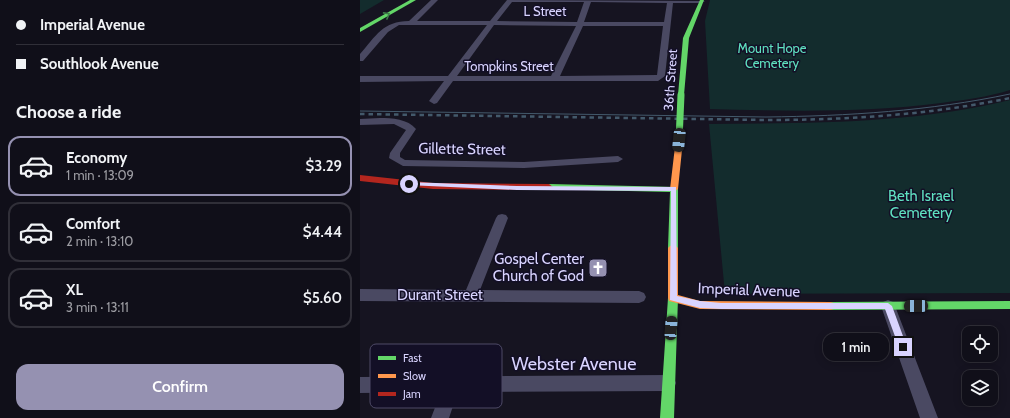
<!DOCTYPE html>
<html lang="en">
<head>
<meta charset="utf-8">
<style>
	body { margin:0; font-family:Cabin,sans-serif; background:#191822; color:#f1f3f6; height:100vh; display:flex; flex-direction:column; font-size:15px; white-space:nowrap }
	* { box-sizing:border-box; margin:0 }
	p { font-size:13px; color:#9c9ca2 }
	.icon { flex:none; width:22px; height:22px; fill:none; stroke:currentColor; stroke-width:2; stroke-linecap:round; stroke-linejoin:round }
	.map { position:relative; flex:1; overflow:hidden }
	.panel { display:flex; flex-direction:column; background:#100f19; width:360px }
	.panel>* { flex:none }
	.guide { display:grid; align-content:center; height:88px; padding:0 16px; background:#100f19 }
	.fabs { position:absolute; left:602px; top:326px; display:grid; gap:8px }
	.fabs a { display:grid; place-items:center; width:36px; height:36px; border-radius:8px; background:#100f19; box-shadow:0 2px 10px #0003,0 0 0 1px #302f38; font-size:20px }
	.end { position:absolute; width:18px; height:18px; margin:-9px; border:5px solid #d9d4ff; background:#111; box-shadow:0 0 0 2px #111 }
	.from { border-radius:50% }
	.bubble { position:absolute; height:28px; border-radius:12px; background:#100f19; box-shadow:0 2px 10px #0003,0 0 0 1px #302f38; font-size:13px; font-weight:600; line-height:28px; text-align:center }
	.car { position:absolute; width:12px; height:24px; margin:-12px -6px; border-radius:5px; box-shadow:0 0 3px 1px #0007; background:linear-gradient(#222 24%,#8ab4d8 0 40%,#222 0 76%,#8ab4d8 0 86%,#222 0) }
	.guide b { display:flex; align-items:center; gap:14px; height:38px; font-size:15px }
	.guide b+b { border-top:1px solid #302f38 }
	.guide i { width:10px; height:10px; background:#f1f3f6 }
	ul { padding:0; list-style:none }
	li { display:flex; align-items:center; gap:12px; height:60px; margin:0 8px 6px; padding:0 8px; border:2px solid #302f38; border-radius:12px }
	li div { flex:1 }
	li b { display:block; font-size:15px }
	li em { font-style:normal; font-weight:600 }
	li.selected { border-color:#9591b1 }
	li>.icon { width:36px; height:36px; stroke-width:1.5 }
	h2 { padding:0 16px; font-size:18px; line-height:48px }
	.cta { display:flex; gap:8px; margin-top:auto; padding:8px 16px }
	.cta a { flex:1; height:46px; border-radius:12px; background:#9591b1; color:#fff; font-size:16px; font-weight:600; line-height:46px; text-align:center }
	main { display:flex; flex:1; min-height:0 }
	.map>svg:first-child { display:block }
</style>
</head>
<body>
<main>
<section class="panel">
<div class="guide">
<b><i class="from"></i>Imperial Avenue</b>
<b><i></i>Southlook Avenue</b>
</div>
<h2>Choose a ride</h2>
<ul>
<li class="selected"><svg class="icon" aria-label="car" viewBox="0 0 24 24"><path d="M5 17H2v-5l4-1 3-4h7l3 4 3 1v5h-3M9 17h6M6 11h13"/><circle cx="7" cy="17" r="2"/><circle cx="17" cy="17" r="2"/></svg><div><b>Economy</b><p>1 min · 13:09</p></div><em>$3.29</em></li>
<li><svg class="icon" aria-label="car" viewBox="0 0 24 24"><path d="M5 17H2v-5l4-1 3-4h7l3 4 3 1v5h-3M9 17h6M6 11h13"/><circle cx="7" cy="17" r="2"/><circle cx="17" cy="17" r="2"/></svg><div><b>Comfort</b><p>2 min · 13:10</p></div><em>$4.44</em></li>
<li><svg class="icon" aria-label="car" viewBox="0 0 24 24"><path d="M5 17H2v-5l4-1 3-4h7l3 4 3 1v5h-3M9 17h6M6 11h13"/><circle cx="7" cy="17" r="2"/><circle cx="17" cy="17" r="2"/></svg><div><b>XL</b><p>3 min · 13:11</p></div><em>$5.60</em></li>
</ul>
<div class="cta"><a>Confirm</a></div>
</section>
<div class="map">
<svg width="650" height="418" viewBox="0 0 650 418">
	<rect width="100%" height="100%" fill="#161421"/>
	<path fill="#132c2d" d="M 0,0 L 24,0 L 0,14 Z
		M 350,0 L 650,0 L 650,90 C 628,97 604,100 581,103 C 504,113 427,111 350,109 L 345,21 Z
		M 650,100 L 650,293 L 365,294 L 349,124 C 450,123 551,124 650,100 Z"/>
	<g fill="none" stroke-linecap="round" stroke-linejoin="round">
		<path fill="#4a4962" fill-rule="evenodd" d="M 71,0 L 78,0 L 57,21 L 130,21 L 147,0 L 345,1 L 342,3 L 313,3 L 305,76 L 298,81 L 93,81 L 77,103 L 74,104 L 69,101 L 84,81 L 0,82 L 0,76 L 88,76 L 127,25 L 39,25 L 28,32 L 3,61 L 0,61 L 0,54 C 16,36 23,21 49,21 ZM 152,2 L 224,2 L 217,22 L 137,21 ZM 231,2 L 307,3 L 304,22 L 224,22 ZM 134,25 L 216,26 L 191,76 L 97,76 ZM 223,26 L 303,26 L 297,75 L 200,76 Z
			M 20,118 C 32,118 48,119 56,129 L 40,153 L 40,157 L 45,160 L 164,162 L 258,156 L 263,159 L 258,162 L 164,168 L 43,166 L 29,158 L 30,153 L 46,130 L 34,124 L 0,125 L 0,119 Z
			M 142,214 L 146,215 L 148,218 L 120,290 L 279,291 L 284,293 L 286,297 L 284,301 L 279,303 L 0,301 L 0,289 L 106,290 L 136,218 L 138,215 Z
			M 528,300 L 533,302 L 535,306 L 578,418 L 560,418 L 521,306 L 523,302 Z
			M 308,375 L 314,378 L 316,383 L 314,388 L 308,391 L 100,392 L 94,403 L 89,418 L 71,418 L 81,392 L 0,393 L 0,377 Z"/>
		<path fill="#63d668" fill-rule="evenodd" d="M 50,0 L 56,0 L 0,32 L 0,28 Z
			M 340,0 L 344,0 L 329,38 L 324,95 L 321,97 L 318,95 L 323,38 Z
			M 189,184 L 317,187 L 318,189 L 318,248 L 316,250 L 310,250 L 308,248 L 310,192 L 186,189 L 185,187 L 186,185 Z
			M 313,294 L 317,295 L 318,298 L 314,418 L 300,418 L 308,298 L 309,295 Z
			M 650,301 L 650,309 L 470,310 L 466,309 L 465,306 L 466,303 L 470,302 Z"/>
		<path fill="#ff974d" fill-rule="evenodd" d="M 316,138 L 319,138 L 323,140 L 318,189 L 314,192 L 310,189 Z
			M 313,245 L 316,246 L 318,248 L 318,295 L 340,301 L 470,302 L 474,303 L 475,306 L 474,309 L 470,310 L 340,309 L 309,301 L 308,298 L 308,248 L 310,246 Z"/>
		<path fill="#b3261e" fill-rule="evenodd" d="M 0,175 L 73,183 L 189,184 L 193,187 L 189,190 L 73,189 L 0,181 Z"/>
		<path stroke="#43596b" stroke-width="1" d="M 0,111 L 406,117 C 488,116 569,111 650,94"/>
		<path stroke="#43596b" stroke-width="2.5" stroke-dasharray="4.5 4" stroke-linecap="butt" d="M 0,114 L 406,120 C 488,120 569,115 650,98"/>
		<path stroke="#63d668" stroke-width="7" d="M 319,140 L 321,95"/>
	</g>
	<defs><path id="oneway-chevron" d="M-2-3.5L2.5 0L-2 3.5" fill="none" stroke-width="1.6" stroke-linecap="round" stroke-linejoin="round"/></defs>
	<use stroke="#3f7c4a" href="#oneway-chevron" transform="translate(27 15) rotate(-29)"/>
	<path fill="#d9d4ff" d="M 49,182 L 157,186 L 316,187 L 317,296 L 340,301 L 361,303 L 528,303 L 532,306 L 547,347 L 546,350 L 540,350 L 525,309 L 361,309 L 340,308 L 310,300 L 311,191 L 157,190 L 47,185 L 46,184 Z"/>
	<defs>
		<symbol id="church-square" viewBox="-11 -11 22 22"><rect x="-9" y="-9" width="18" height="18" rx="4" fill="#9591b1" stroke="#130f26"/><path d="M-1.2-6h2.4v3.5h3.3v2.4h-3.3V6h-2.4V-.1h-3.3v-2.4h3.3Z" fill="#fff"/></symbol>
	</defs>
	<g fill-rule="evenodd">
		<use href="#church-square" x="227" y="257" width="22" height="22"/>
	</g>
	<g text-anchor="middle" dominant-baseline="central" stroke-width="3" stroke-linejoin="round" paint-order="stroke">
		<g font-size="13" fill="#d9d4ff" stroke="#130f26">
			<text x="185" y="11">L Street</text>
			<text x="149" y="66">Tompkins Street</text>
			<text transform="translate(310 80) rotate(-86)">36th Street</text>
		</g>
		<g font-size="13" fill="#5fe0c0" stroke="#130f26">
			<text x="412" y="48">Mount Hope<tspan x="412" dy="15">Cemetery</tspan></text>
		</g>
		<g font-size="15" fill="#d9d4ff" stroke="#130f26">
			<text transform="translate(102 149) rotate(1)">Gillette Street</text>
			<text transform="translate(389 290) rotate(2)">Imperial Avenue</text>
			<text x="80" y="295">Durant Street</text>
		</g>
		<g font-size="15" fill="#5fe0c0" stroke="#130f26">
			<text x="561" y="196">Beth Israel<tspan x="561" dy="17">Cemetery</tspan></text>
		</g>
		<g font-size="15" fill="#d9d4ff" stroke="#130f26" text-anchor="end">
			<text x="224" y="259">Gospel Center<tspan x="224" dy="17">Church of God</tspan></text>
		</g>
		<g font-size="18" fill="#d9d4ff" stroke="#130f26">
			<text x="214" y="364">Webster Avenue</text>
		</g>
	</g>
	<rect x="10" y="344" width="132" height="64" rx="6" fill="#130f26" stroke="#4e4a67" stroke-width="1"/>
	<rect x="18" y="356" width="18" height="4" fill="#63d668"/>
	<rect x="18" y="374" width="18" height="4" fill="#ff974d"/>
	<rect x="18" y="392" width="18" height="4" fill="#b3261e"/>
	<g font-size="11" fill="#d9d4ff">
		<text x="43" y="362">Fast</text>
		<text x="43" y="380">Slow</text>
		<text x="43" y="398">Jam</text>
	</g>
</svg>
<div class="fabs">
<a><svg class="icon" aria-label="locate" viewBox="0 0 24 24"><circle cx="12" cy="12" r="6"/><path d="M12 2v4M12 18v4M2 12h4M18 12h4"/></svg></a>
<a><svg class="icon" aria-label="layers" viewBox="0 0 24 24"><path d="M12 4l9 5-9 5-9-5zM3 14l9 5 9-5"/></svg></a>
</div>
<i class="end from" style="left:49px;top:184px"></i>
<i class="end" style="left:543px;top:347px"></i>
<div class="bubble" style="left:463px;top:333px;width:66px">1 min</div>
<i class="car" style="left:319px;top:140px;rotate:186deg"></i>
<i class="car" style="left:556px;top:306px;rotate:269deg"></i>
<i class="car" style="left:311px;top:328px;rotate:4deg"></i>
</div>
</main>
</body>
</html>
